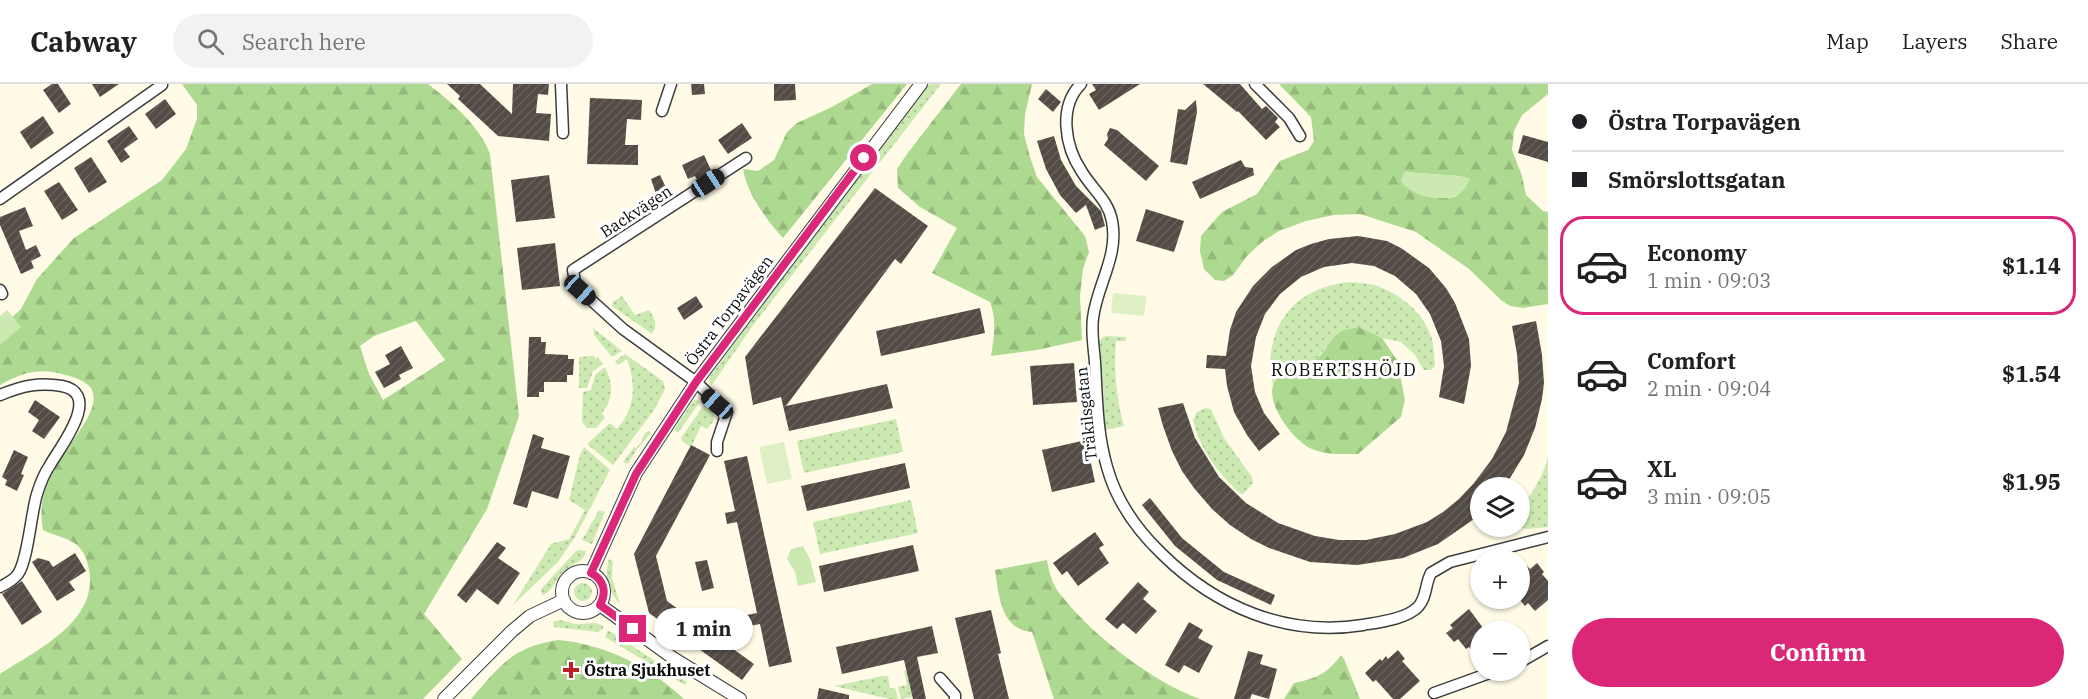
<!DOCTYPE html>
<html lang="en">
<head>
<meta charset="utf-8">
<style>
	body { margin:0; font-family:"IBM Plex Serif",serif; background:#f2f2f2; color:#202124; height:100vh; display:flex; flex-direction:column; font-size:22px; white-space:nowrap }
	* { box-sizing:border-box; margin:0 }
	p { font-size:20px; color:#757577 }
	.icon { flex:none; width:33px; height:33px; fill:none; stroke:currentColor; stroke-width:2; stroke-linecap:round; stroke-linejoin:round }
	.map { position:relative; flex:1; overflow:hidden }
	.panel { display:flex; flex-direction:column; background:#fff; width:540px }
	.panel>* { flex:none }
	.top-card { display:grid; align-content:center; height:132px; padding:0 24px; background:#fff }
	.controls { position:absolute; left:1470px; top:393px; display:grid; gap:12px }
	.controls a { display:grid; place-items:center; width:60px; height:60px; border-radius:50%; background:#fff; box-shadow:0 2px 4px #0004; font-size:30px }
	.end { position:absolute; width:27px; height:27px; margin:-14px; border:8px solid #db2777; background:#fff; box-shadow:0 0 0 3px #fff }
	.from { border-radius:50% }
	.bubble { position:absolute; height:42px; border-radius:21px; background:#fff; box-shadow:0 2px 4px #0004; font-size:20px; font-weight:700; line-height:42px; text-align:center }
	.car { position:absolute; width:18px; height:36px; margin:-18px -9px; border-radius:8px; box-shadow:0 0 4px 2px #0007; background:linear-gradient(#222 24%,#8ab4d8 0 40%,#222 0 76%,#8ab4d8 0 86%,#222 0) }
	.top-card b { display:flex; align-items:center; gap:21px; height:57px; font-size:22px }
	.top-card b+b { border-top:2px solid #e0e0e0 }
	.top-card i { width:15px; height:15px; background:#202124 }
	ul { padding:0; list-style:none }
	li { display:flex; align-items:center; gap:18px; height:99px; margin:0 12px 9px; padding:0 12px; border:3px solid transparent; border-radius:24px }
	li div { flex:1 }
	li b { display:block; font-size:22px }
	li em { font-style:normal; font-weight:700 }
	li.on { border-color:#db2777 }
	li>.icon { width:54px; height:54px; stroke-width:1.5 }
	.cta { display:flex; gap:12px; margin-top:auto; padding:12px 24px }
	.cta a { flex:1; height:69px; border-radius:36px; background:#db2777; color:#fff; font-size:24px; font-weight:700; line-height:69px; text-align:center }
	header { display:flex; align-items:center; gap:36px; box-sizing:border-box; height:84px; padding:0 30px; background:#fff; border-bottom:2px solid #e0e0e0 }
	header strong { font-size:28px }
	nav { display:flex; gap:33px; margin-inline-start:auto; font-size:21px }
	.search { width:420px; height:54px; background:#f2f2f2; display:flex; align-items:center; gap:15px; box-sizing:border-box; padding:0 21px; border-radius:33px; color:#757577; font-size:22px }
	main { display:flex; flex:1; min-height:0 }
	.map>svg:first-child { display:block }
</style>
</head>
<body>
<header>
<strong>Cabway</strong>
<div class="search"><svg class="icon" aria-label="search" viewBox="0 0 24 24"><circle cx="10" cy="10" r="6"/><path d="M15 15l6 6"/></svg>Search here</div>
<nav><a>Map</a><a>Layers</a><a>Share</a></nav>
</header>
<main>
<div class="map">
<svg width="1548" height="615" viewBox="0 0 1548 615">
	<defs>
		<pattern id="grass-dots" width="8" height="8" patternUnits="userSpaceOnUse" patternTransform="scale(1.5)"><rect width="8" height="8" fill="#cbe9b1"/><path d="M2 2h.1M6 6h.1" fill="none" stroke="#adc697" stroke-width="1.8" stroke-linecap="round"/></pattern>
		<pattern id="forest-firs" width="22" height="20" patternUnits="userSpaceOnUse" patternTransform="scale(1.5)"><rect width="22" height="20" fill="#aed990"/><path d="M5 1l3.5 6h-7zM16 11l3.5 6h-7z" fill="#94b97b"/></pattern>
		<pattern id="building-hatch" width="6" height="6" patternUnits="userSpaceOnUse" patternTransform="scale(1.5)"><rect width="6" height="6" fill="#534c46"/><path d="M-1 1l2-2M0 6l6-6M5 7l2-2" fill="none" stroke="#67615c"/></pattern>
	</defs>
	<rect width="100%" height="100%" fill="#fffbe7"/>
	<path fill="url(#grass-dots)" d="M 929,0 L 941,0 L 754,240 L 712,301 L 710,301 L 709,294 L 758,227 Z
		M 1351,198 C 1358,199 1367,199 1374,201 C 1395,207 1419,225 1428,245 C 1434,255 1434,270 1435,282 L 1431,286 L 1424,286 L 1415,271 L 1401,258 L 1382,254 L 1358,244 L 1341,247 L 1315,276 L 1293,285 L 1277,294 L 1273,302 C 1272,294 1270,286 1270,278 C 1273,229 1304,202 1351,198 Z
		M 622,212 L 635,231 L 649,226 C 655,234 658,242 652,250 L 612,222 L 613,218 Z
		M 593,244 L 622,267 L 612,273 L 594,251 Z
		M 1107,252 L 1126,253 L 1126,257 L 1116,257 C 1114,286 1116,313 1124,342 L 1105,346 L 1099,258 L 1103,253 Z
		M 625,270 L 663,297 L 665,305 L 654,326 L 613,381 L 587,360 L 610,339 L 617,345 C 636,323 636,301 627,275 L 618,281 L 615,277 Z
		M 594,272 L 596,275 L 598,273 L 603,280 L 593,287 L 587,304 L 579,304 L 579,273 Z
		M 605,283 C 613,298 614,315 602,329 L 605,334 L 596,344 L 587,344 L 582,338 L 583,308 L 591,306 L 595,291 Z
		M 696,316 L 699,317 L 699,319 L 678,349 L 674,346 L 693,317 Z
		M 704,321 L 707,321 L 713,327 L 714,336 L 707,345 L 701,342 L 691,363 L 683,358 L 681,354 Z
		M 1206,324 L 1211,325 L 1224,354 L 1252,393 L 1253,399 L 1243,410 L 1241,410 C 1219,391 1199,364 1193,336 L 1197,328 Z
		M 896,335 L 903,368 L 804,389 L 797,357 Z
		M 650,347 L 651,349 L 637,365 L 628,380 L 623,378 L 634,363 L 636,364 L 642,357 L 642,354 L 646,348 Z
		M 584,363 L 610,386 L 575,453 L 558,478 L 513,521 L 551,460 L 569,455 L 585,426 L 569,416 L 580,371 Z
		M 1548,373 L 1548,443 L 1528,445 L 1514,443 L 1520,442 L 1520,424 C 1532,410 1544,391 1548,373 Z
		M 911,416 L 918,449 L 820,470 L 813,438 Z
		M 599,426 L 605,428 L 592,460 L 582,456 Z
		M 579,466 L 586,467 C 584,478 574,479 565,486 C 555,493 555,507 542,511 L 541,505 L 543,503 L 576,467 Z
		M 609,475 L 613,477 L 612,494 L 620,520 C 608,508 604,491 609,475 Z
		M574 508a9 9 0 1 1 18 0a9 9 0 1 1-18 0Z
		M 560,536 L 576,540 L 596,539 L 603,542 L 603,545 L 598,548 L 554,543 L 553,538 Z
		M 608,546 L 687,598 L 685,601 L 605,553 Z
		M 907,586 L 913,613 L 901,615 L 898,603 L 907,601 L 904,587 Z
		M 883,592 L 888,592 L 890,604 L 895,604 L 898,615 L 889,615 L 834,602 Z"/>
	<path fill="url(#forest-firs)" fill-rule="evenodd" d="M 182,0 L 428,0 C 451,18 480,42 490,70 L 519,332 L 487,425 L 424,530 L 462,575 L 423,615 L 0,615 L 0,590 C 35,567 99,538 89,485 C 87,476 84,467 77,461 C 67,453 54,452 43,446 C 40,431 41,416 47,401 C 52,389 62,372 70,361 C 78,348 103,319 90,303 C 85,297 74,293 66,291 C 41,283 22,288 0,301 L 0,236 L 9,236 L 21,225 L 37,195 L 74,154 L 162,96 L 186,65 L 197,35 L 197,21 ZM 416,237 L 445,276 L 383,316 L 369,290 L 360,262 L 374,252 Z
		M 872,0 L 907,0 L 783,154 C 766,135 747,110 743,85 L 758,87 L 774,76 L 787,48 L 797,39 L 832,23 Z
		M 961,0 L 1032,0 L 1025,30 L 1024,50 L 1030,73 L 1037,93 L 1085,152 L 1089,168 L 1083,185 L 1080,211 L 1082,256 L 1037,266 L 991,272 C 994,253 997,236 990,218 L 932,189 L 957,144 L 920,123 L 898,104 L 897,85 L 907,70 Z
		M 1279,0 L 1548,0 L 1548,10 L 1522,31 L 1514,47 L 1512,66 L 1522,92 L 1526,111 L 1543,127 L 1548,128 L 1548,220 L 1523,224 L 1510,222 L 1501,216 L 1469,185 L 1416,148 L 1360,130 L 1334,131 L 1306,137 L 1279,147 L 1262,158 L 1247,172 L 1233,191 L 1224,197 L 1215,196 L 1204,185 L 1200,167 L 1201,152 L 1222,128 L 1257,110 L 1280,77 L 1308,66 L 1314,57 L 1311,33 ZM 1404,88 L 1459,92 L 1470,95 C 1451,133 1426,105 1404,88 Z
		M 1358,243 L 1382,254 L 1397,276 L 1405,316 L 1401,333 L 1358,370 C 1342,370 1326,371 1312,365 C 1294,358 1258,312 1278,294 C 1288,284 1304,283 1315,276 C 1325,269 1330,255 1340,248 C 1344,245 1352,245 1358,243 Z
		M 1047,476 C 1049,488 1052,500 1060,510 C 1091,550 1152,598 1200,615 L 1054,615 L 1032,548 C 1001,546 999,512 995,486 Z
		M 558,556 C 605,560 650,583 684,615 L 471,615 C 500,582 512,563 558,556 Z
		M 1341,571 L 1344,575 L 1360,615 L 1284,615 L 1294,599 C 1317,594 1327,590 1341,571 Z"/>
	<path fill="#cbe9b1" d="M 1404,88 L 1459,92 L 1470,95 C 1467,100 1464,107 1459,110 C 1442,119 1411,113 1401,97 Z
		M 7,226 L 21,243 L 0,261 L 0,232 Z
		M 803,462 L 810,475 L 816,498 L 798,502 L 795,488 L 787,475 L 791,465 Z"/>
	<path fill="#def0c3" d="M 1113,209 L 1146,212 L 1144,232 L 1111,229 Z
		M 784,358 L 792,395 L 767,400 L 759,363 Z"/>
	<path fill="url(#building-hatch)" d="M 52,0 L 58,0 L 71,20 L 59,29 L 43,6 Z
		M 92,0 L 119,0 L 100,13 Z
		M 447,0 L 480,0 L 512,30 L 513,0 L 549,0 L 548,11 L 538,10 L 536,29 L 551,30 L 549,57 L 498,52 L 458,15 L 460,12 Z
		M 691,0 L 704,0 L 705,10 L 692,11 Z
		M 774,0 L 795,0 L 796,16 L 774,17 Z
		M 1092,0 L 1140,0 L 1099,26 L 1089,10 L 1096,6 Z
		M 1203,0 L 1240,0 L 1262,25 L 1266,22 L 1278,34 L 1275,38 L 1280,43 L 1266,56 L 1238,27 L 1237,28 Z
		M 1046,5 L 1061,18 L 1053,28 L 1038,15 Z
		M 590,14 L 642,16 L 641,36 L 627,35 L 625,61 L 638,61 L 638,81 L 587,80 Z
		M 165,15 L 176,30 L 156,45 L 145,30 Z
		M 1196,16 L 1197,28 L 1187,81 L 1170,78 L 1178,25 L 1185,26 Z
		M 43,32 L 54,49 L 31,65 L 20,48 Z
		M 742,39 L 752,54 L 728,70 L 718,56 Z
		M 129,42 L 138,55 L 124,65 L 130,73 L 121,79 L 107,57 Z
		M 1110,44 L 1117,46 L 1159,82 L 1146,97 L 1104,61 L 1108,55 L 1107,50 Z
		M 1523,51 L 1548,58 L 1548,78 L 1518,69 Z
		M 1054,52 L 1061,76 L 1076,102 L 1101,127 L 1105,142 L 1095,146 L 1086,121 L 1076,129 L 1060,111 L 1046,85 L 1037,57 Z
		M 704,71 L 711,86 L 706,88 L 707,90 L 697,96 L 695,92 L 688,95 L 682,81 Z
		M 91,73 L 107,98 L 89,109 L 74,84 Z
		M 1241,76 L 1245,83 L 1253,84 L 1254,91 L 1200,115 L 1192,98 Z
		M 549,91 L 555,134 L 516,138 L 511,96 Z
		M 660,91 L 668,108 L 657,113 L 651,95 Z
		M 59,98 L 78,126 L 62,136 L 44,107 Z
		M 875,104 L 928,142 L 901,180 L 895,175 L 786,322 L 887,300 L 893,324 L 789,347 L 781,313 L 753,321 L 745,273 Z
		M 25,123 L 33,142 L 19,147 L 26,166 L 36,161 L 41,172 L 31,177 L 34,184 L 21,190 L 0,141 L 0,133 Z
		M 1146,125 L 1184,137 L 1174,168 L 1136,157 Z
		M 1358,152 L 1387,157 L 1401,164 L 1429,184 L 1446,204 L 1455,219 L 1469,255 L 1471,282 L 1464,320 L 1439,313 L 1444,282 L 1441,257 L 1430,230 L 1416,210 L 1395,192 L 1374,182 L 1352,179 L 1324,183 L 1301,193 L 1280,210 L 1265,230 L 1256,253 L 1251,282 L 1255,308 L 1264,329 L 1280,350 L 1259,367 L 1247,351 L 1234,328 L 1227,302 L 1225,285 L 1206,284 L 1207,271 L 1226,272 L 1230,246 L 1236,228 L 1253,202 L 1272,183 L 1296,166 L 1311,160 L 1329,155 Z
		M 555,159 L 560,202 L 522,206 L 517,164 Z
		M 696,212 L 703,223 L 684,236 L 677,224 Z
		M 980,224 L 985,249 L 881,272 L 876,247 Z
		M 1536,237 L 1542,271 L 1544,299 L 1542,315 L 1535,344 L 1524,371 L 1504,404 L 1480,404 L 1480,429 L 1477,433 L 1438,460 L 1403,474 L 1357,481 L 1310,478 L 1269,464 L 1251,455 L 1230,441 L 1212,425 L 1194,404 L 1182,387 L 1172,367 L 1163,342 L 1158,324 L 1183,319 L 1195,354 L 1219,393 L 1246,419 L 1278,439 L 1315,452 L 1339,456 L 1366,456 L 1395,450 L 1427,438 L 1443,428 L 1459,415 L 1474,399 L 1492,375 L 1506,348 L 1519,299 L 1517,270 L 1512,242 Z
		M 529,253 L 541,253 L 541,258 L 546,258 L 545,270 L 568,271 L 568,275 L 574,275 L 573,291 L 567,291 L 567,298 L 544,298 L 544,308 L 539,308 L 539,313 L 527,313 Z
		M 401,262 L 413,284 L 399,291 L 401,295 L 384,304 L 375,288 L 390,280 L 385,271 Z
		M 1074,279 L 1077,318 L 1033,321 L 1030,282 Z
		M 35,316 L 60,333 L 44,355 L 32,347 L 39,336 L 28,328 Z
		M 533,350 L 544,354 L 541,364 L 570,372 L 558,415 L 532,407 L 527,424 L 513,420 Z
		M 1086,356 L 1095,398 L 1052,408 L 1042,366 Z
		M 691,361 L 710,371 L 656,472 L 667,517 L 754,580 L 742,596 L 649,529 L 634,470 Z
		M 14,366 L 28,373 L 21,390 L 24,391 L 17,407 L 5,401 L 7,396 L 2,393 Z
		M 747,372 L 792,578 L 769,583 L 760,540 L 750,542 L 747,531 L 757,529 L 737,438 L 727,440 L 725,429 L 735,427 L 724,377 Z
		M 905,379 L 910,404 L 807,427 L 801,402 Z
		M 1150,414 L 1182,454 L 1224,488 L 1275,511 L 1271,521 L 1217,496 L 1175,462 L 1142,421 Z
		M 1095,448 L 1104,461 L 1099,464 L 1109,479 L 1078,502 L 1067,487 L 1062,491 L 1053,479 Z
		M 497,458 L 506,464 L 498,474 L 520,489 L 498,521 L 477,505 L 466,519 L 457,511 Z
		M 913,461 L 919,487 L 824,508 L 819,482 Z
		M 75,469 L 86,487 L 69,498 L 75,506 L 57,517 L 32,478 L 38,474 L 49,477 L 53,483 Z
		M 707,476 L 714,504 L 702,507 L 695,478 Z
		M 1537,479 L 1544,488 L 1542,490 L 1548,497 L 1548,516 L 1535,527 L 1528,519 L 1525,522 L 1520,516 L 1520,489 L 1527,482 L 1530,485 Z
		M 22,497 L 42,528 L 22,541 L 2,510 Z
		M 1138,498 L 1149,508 L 1143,515 L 1157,527 L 1136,550 L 1123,539 L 1117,545 L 1105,535 Z
		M 1469,525 L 1486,548 L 1480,548 L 1480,576 L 1469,563 L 1466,565 L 1458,555 L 1454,558 L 1446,549 L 1453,544 L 1450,541 Z
		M 991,526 L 1001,569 L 998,570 L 1009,615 L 974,615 L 955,534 Z
		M 1189,538 L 1203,546 L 1198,554 L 1213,562 L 1199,589 L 1184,581 L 1179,589 L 1165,581 Z
		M 932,542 L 938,569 L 917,573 L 926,615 L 913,615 L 904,576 L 842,590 L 836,563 Z
		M 1398,566 L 1405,575 L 1402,577 L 1420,597 L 1400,615 L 1393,615 L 1376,596 L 1373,598 L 1365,589 L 1380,575 L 1382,577 L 1386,572 L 1388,575 Z
		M 1248,567 L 1263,571 L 1260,580 L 1277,585 L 1269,615 L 1252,610 L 1250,615 L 1234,615 Z
		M 819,604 L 849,611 L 849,615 L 817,615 Z"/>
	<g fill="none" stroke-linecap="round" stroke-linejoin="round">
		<defs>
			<path id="minor" d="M 561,0 L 563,49
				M 1081,0 C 1058,23 1065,63 1082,88 C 1093,106 1108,116 1112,137 C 1119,172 1097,201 1093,234 C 1091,249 1094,264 1095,279 C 1097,314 1097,349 1107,383 C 1116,416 1137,446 1162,470 C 1216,523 1286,553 1363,541 C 1380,538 1406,535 1418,523 C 1427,513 1425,500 1431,489 L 1450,478 L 1548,453
				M 1255,0 L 1289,34 L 1300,52
				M 662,27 L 671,0
				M 0,115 L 162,1
				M 0,206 L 2,210
				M 0,311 C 22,302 38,298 62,302 C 103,310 60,363 50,381 C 44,390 40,400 37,410 C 31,429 28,476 18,490 C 14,496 6,500 0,503
				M 717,367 L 717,358 L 727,328 L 696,298 L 623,245 L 580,206 L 575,198 L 573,186 L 746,74
				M 1520,578 L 1548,562
				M 940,594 L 955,611 L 955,615
				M 1434,609 L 1498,586"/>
			<path id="tertiary" d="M562 508a21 21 0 1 1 42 0a21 21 0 1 1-42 0Z
				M 591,489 L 636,389 L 696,298 L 921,0
				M 600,521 L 673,574 L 740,615
				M 444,615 L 512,547 L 530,532 L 564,516"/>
		</defs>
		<use href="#minor" stroke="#3d3d3d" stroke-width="13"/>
		<use href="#tertiary" stroke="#3d3d3d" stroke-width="14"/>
		<use href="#minor" stroke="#fff" stroke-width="10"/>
		<use href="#tertiary" stroke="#fff" stroke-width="12"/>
	</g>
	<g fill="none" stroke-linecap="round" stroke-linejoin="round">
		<path stroke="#db2777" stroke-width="8" d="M 633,545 L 600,521 C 607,508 604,496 591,489 L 636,390 L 696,298 L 864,74"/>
	</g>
	<path fill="#bb2122" stroke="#fff" stroke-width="2" d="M568 577h6v6h6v6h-6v6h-6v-6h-6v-6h6z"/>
	<g text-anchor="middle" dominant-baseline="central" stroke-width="6" stroke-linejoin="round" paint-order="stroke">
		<g font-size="16" fill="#0a0a0a" stroke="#fff">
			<text transform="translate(636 127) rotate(-33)">Backvägen</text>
			<text transform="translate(729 226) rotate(-53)">Östra Torpavägen</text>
			<text transform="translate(1086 330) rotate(-96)">Träkilsgatan</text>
		</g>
		<g font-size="16" font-weight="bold" fill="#0a0a0a" stroke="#fff" text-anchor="start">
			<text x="584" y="586">Östra Sjukhuset</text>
		</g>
		<g font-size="18" letter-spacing="1.5" fill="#0a0a0a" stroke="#fff">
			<text x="1344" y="285">ROBERTSHÖJD</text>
		</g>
	</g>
</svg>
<div class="controls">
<a><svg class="icon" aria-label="layers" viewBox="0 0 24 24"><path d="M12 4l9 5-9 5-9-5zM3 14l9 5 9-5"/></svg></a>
<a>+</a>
<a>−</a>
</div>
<i class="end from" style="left:864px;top:74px"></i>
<i class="end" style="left:633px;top:545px"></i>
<div class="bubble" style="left:654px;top:524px;width:99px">1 min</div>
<i class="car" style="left:708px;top:99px;rotate:57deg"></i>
<i class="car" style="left:580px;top:206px;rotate:132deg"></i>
<i class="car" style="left:717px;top:320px;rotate:311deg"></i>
</div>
<section class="panel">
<div class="top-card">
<b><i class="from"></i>Östra Torpavägen</b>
<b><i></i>Smörslottsgatan</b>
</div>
<ul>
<li class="on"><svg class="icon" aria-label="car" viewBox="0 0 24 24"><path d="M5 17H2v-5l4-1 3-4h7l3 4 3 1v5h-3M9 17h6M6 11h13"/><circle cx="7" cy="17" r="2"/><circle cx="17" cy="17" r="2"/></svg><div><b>Economy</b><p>1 min · 09:03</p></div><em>$1.14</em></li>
<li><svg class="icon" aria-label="car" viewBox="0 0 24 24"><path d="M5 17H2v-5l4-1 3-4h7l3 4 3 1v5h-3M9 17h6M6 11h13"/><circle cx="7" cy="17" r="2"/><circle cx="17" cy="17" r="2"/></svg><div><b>Comfort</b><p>2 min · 09:04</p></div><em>$1.54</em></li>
<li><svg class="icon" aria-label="car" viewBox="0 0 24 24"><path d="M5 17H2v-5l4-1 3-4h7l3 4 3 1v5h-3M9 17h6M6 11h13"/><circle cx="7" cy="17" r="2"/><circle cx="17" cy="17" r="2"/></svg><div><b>XL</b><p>3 min · 09:05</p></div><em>$1.95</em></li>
</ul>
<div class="cta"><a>Confirm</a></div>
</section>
</main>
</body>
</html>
